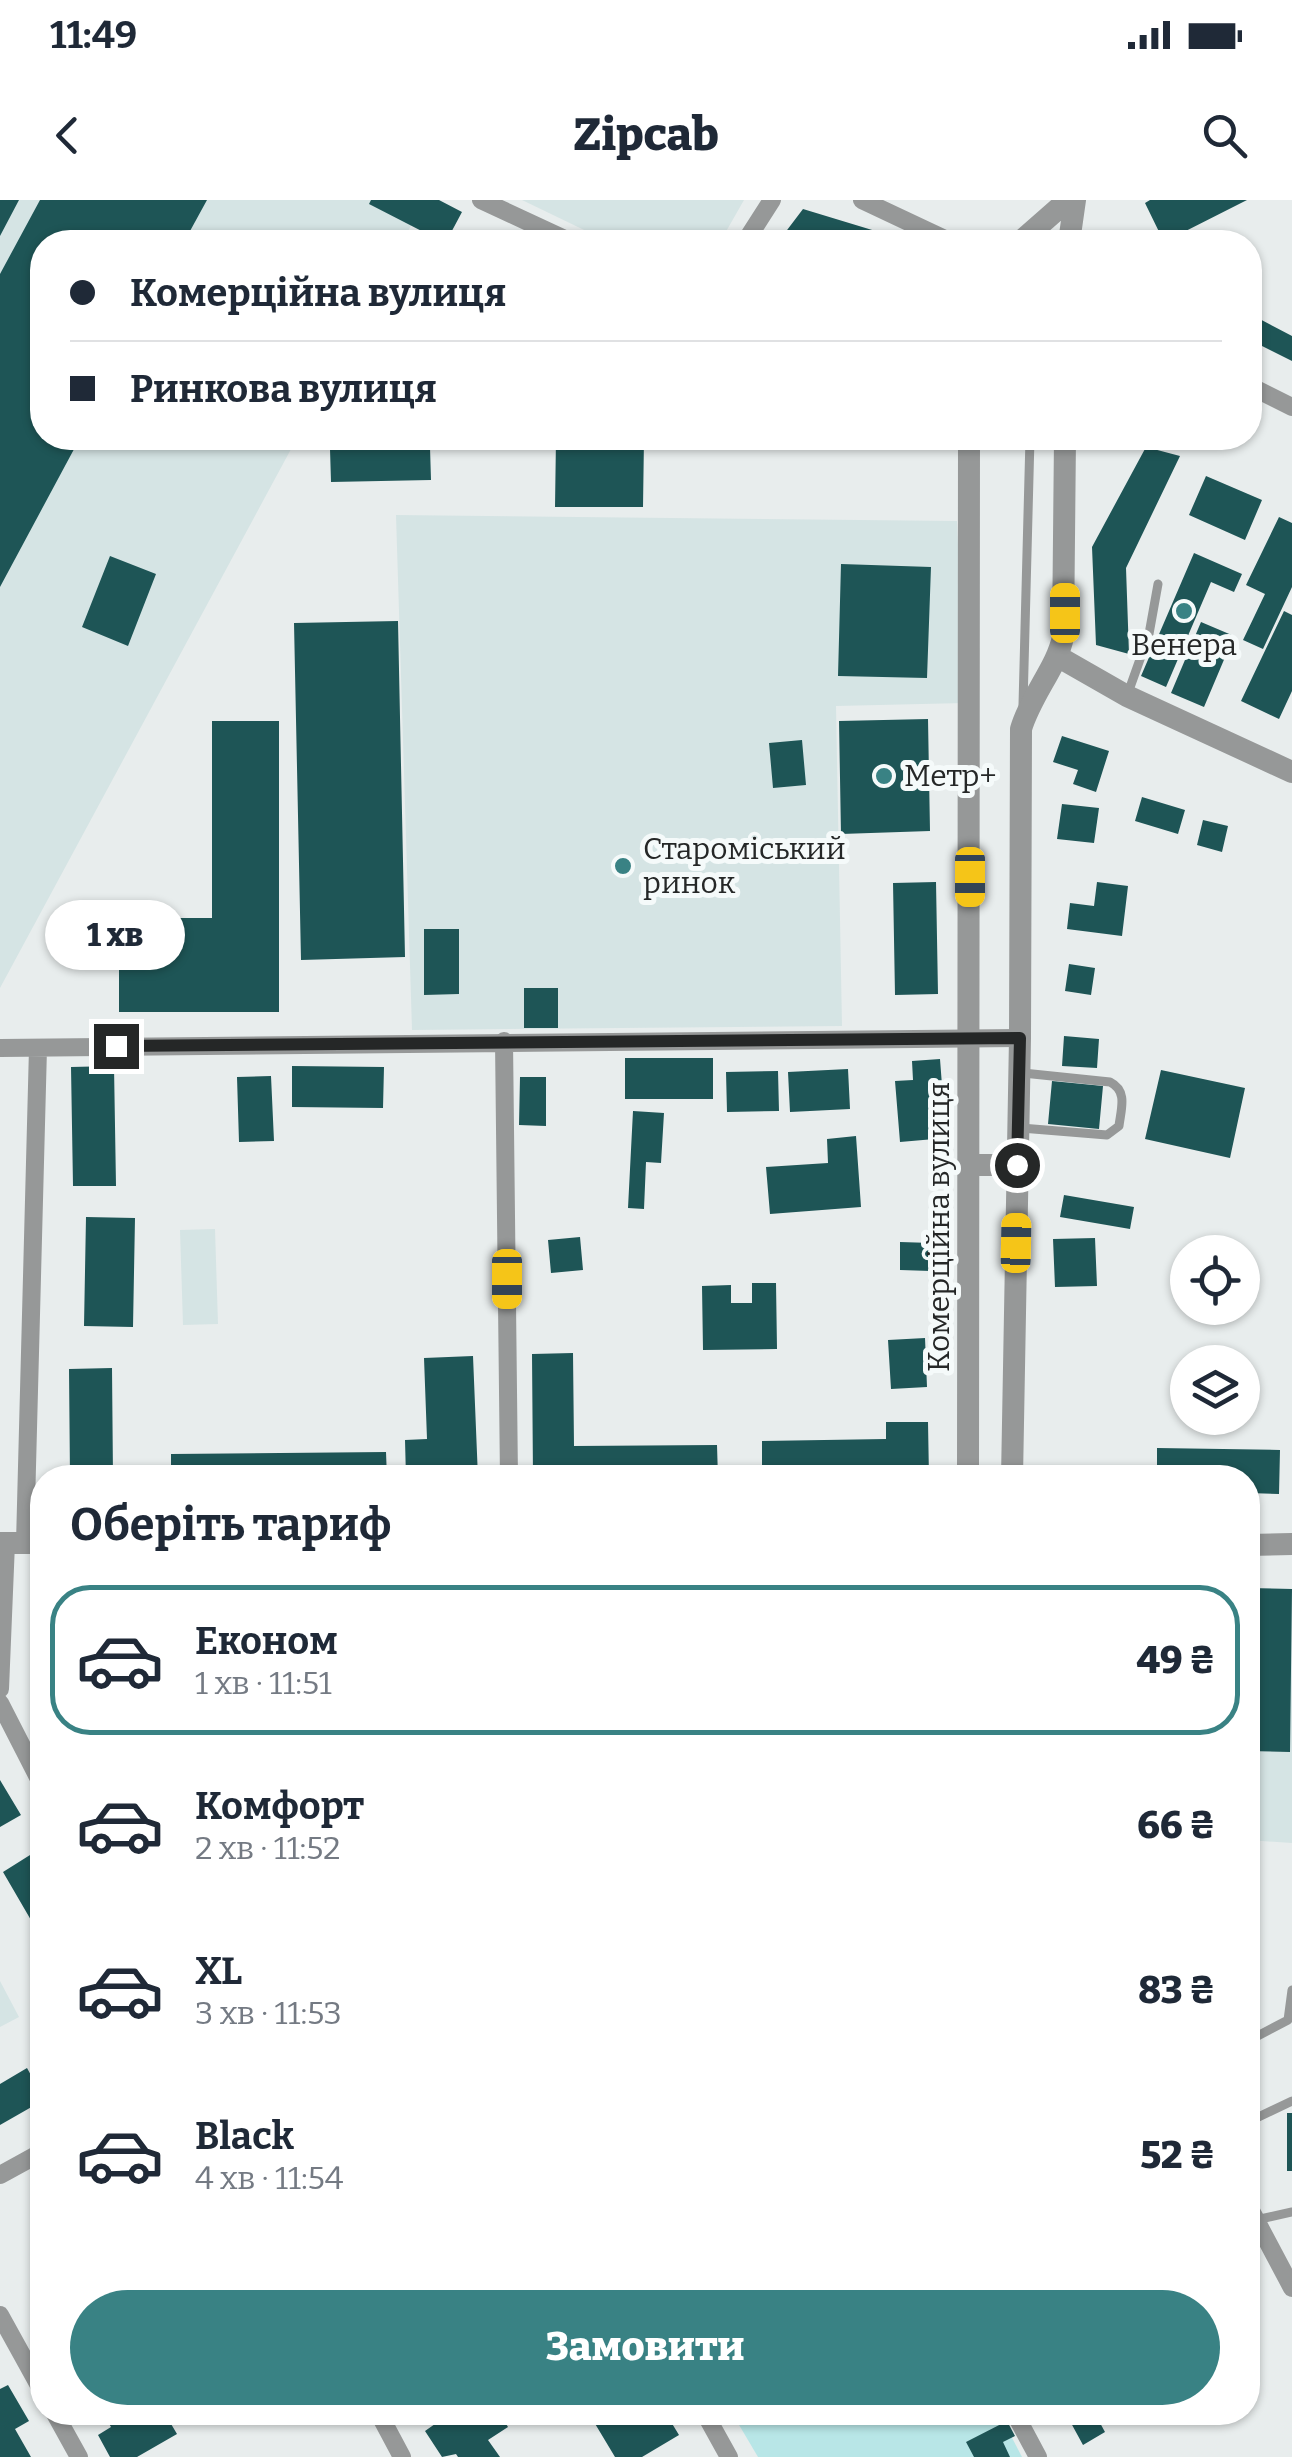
<!DOCTYPE html>
<html lang="uk">
<head>
<meta charset="utf-8">
<style>
	body { margin:0; font-family:Bitter,serif; background:#f2f2f3; color:#1f2937; height:100vh; display:flex; flex-direction:column; font-size:38px; white-space:nowrap }
	* { box-sizing:border-box; margin:0 }
	p { font-size:32px; color:#747a83 }
	.icon { flex:none; width:55px; height:55px; fill:none; stroke:currentColor; stroke-width:2; stroke-linecap:round; stroke-linejoin:round }
	.map { position:relative; flex:1; overflow:hidden }
	.side { position:absolute; left:30px; top:1265px; width:1230px; height:960px; display:flex; flex-direction:column; background:#fff; border-radius:40px; box-shadow:0 2px 8px #0004 }
	.side>* { flex:none }
	.banner { position:absolute; left:30px; top:30px; width:1232px; height:220px; border-radius:40px; box-shadow:0 2px 8px #0004; display:grid; align-content:center; height:220px; padding:0 40px; background:#fff }
	.buttons { position:absolute; left:1170px; top:1035px; display:grid; gap:20px }
	.buttons a { display:grid; place-items:center; width:90px; height:90px; border-radius:50%; background:#fff; box-shadow:0 2px 8px #0004; font-size:50px }
	.end { position:absolute; width:45px; height:45px; margin:-22px; border:12px solid #252727; background:#fff; box-shadow:0 0 0 5px #fff }
	.from { border-radius:50% }
	.bubble { position:absolute; height:70px; border-radius:35px; background:#fff; box-shadow:0 2px 8px #0004; font-size:32px; font-weight:800; line-height:70px; text-align:center }
	.car { position:absolute; width:30px; height:60px; margin:-30px -15px; border-radius:12px; box-shadow:0 0 8px 2px #0007; background:linear-gradient(#f5c518 24%,#345 0 40%,#f5c518 0 76%,#345 0 86%,#f5c518 0) }
	.banner b { display:flex; align-items:center; gap:35px; height:95px; font-size:38px }
	.banner b+b { border-top:2px solid #e0e1e3 }
	.banner i { width:25px; height:25px; background:#1f2937 }
	ul { padding:0; list-style:none }
	li { display:flex; align-items:center; gap:30px; height:150px; margin:0 20px 15px; padding:0 20px; border:5px solid transparent; border-radius:40px }
	li div { flex:1 }
	li b { display:block; font-size:38px }
	li em { font-style:normal; font-weight:800 }
	li.selected { border-color:#398284 }
	li>.icon { width:90px; height:90px; stroke-width:1.5 }
	h2 { padding:0 40px; font-size:45px; line-height:120px }
	.button { display:flex; gap:20px; margin-top:auto; padding:20px 40px }
	.button a { flex:1; height:115px; border-radius:60px; background:#398284; color:#fff; font-size:40px; font-weight:800; line-height:115px; text-align:center }
	.status { display:flex; justify-content:space-between; align-items:center; height:70px; padding:0 50px; background:#fff; direction:ltr }
	.status svg { height:28px; fill:currentColor }
	header { display:flex; justify-content:space-between; align-items:center; height:130px; padding:0 40px; background:#fff; font-size:45px; font-weight:800 }
	.map>svg:first-child { display:block }
</style>
</head>
<body>
<div class="status"><b>11:49</b><svg viewBox="0 0 49 12"><path d="M0 12V9h3v3zM5 12V6h3v6zM10 12V3h3v9zM15 12V0h3v12zM26 1h20v11H26zM47 4h2v5h-2z"/></svg></div>
<header><svg class="icon" aria-label="back" viewBox="0 0 24 24"><path d="M15 5l-7 7 7 7"/></svg>Zipcab<svg class="icon" aria-label="search" viewBox="0 0 24 24"><circle cx="10" cy="10" r="6"/><path d="M15 15l6 6"/></svg></header>
<div class="map">
<svg width="1292" height="2257" viewBox="0 0 1292 2257">
	<rect width="100%" height="100%" fill="#e8eded"/>
	<path fill="#d5e4e4" d="M 0,0 L 425,0 L 402,42 L 42,42 L 42,238 L 297,238 L 0,788 Z
		M 522,0 L 744,0 L 720,42 L 609,42 Z
		M 396,315 L 957,321 L 965,503 L 836,506 L 842,826 L 412,830 Z
		M 215,1029 L 218,1124 L 183,1125 L 180,1030 Z
		M 1248,1388 L 1292,1389 L 1292,1643 L 1248,1640 Z
		M 0,1781 L 19,1817 L 0,1827 Z"/>
	<path fill="#b8e6e7" d="M 732,2213 L 999,2213 L 1022,2257 L 758,2257 Z"/>
	<path fill="#1e5556" d="M 0,0 L 19,0 L 0,36 Z
		M 40,0 L 207,0 L 184,42 L 42,42 L 42,238 L 80,238 L 0,387 L 0,74 Z
		M 371,0 L 439,0 L 462,12 L 446,42 L 443,42 L 369,4 Z
		M 1150,0 L 1247,0 L 1164,42 L 1145,3 Z
		M 803,9 L 882,33 L 902,42 L 778,42 Z
		M 1254,116 L 1292,136 L 1292,161 L 1250,140 Z
		M 556,238 L 644,238 L 643,307 L 555,307 Z
		M 430,247 L 431,280 L 331,282 L 330,249 Z
		M 1146,247 L 1180,256 L 1126,368 L 1129,454 L 1096,445 L 1092,347 Z
		M 1206,276 L 1262,300 L 1245,340 L 1189,315 Z
		M 1279,317 L 1292,323 L 1292,387 L 1263,449 L 1243,440 L 1265,394 L 1246,385 Z
		M 1194,353 L 1242,374 L 1234,392 L 1211,382 L 1166,487 L 1141,476 Z
		M 110,356 L 156,374 L 128,446 L 82,427 Z
		M 841,364 L 931,367 L 927,478 L 838,476 Z
		M 1284,411 L 1292,415 L 1292,491 L 1279,519 L 1241,501 Z
		M 398,421 L 405,757 L 301,760 L 294,423 Z
		M 1201,422 L 1234,436 L 1204,507 L 1171,493 Z
		M 928,519 L 930,631 L 841,634 L 839,521 Z
		M 212,521 L 279,521 L 279,812 L 119,812 L 119,718 L 212,718 Z
		M 1062,536 L 1109,551 L 1096,592 L 1073,584 L 1078,570 L 1053,562 Z
		M 802,540 L 806,585 L 773,588 L 769,543 Z
		M 1142,597 L 1185,610 L 1178,634 L 1135,621 Z
		M 1062,604 L 1099,608 L 1094,643 L 1057,639 Z
		M 1203,620 L 1228,626 L 1222,652 L 1197,645 Z
		M 936,682 L 938,794 L 895,795 L 893,683 Z
		M 1097,682 L 1128,686 L 1122,736 L 1067,729 L 1070,703 L 1094,706 Z
		M 424,729 L 459,729 L 459,794 L 424,795 Z
		M 1069,764 L 1095,768 L 1091,795 L 1065,791 Z
		M 524,788 L 558,788 L 558,828 L 524,828 Z
		M 1064,836 L 1099,839 L 1097,868 L 1062,866 Z
		M 625,858 L 713,858 L 713,899 L 625,899 Z
		M 940,859 L 946,938 L 900,942 L 895,881 L 913,880 L 912,861 Z
		M 114,866 L 116,986 L 73,986 L 71,867 Z
		M 292,866 L 384,867 L 383,908 L 292,907 Z
		M 848,869 L 850,909 L 790,912 L 788,872 Z
		M 1161,870 L 1245,888 L 1230,958 L 1145,939 Z
		M 778,871 L 779,911 L 727,912 L 726,872 Z
		M 271,876 L 274,941 L 239,942 L 237,877 Z
		M 520,877 L 546,877 L 546,926 L 519,925 Z
		M 1052,881 L 1103,886 L 1099,929 L 1048,924 Z
		M 633,911 L 664,913 L 661,963 L 646,962 L 644,1009 L 628,1008 Z
		M 856,936 L 861,1007 L 770,1014 L 766,967 L 828,963 L 827,939 Z
		M 1064,995 L 1134,1007 L 1130,1029 L 1060,1017 Z
		M 86,1017 L 135,1018 L 133,1127 L 84,1126 Z
		M 580,1037 L 583,1070 L 551,1073 L 548,1040 Z
		M 1095,1038 L 1097,1086 L 1055,1087 L 1053,1039 Z
		M 900,1042 L 932,1043 L 931,1071 L 900,1070 Z
		M 752,1083 L 776,1083 L 777,1149 L 703,1150 L 702,1086 L 731,1085 L 731,1103 L 752,1103 Z
		M 925,1138 L 927,1187 L 891,1189 L 888,1140 Z
		M 573,1153 L 574,1246 L 717,1245 L 718,1278 L 533,1278 L 532,1154 Z
		M 473,1156 L 478,1278 L 406,1278 L 405,1240 L 427,1239 L 424,1158 Z
		M 112,1168 L 113,1278 L 70,1278 L 69,1169 Z
		M 886,1222 L 928,1222 L 929,1278 L 762,1278 L 762,1241 L 886,1239 Z
		M 1157,1248 L 1280,1250 L 1279,1294 L 1248,1293 L 1248,1278 L 1157,1278 Z
		M 386,1252 L 387,1278 L 171,1278 L 171,1254 Z
		M 1248,1388 L 1292,1389 L 1290,1552 L 1248,1551 L 1251,1436 L 1248,1436 Z
		M 42,1467 L 42,1506 L 33,1507 L 30,1468 Z
		M 0,1580 L 21,1615 L 0,1627 Z
		M 38,1650 L 42,1657 L 42,1739 L 3,1672 Z
		M 27,1868 L 42,1895 L 42,1901 L 0,1925 L 0,1884 Z
		M 1287,1913 L 1292,1913 L 1292,1971 L 1287,1971 Z
		M 8,2185 L 29,2221 L 15,2229 L 31,2257 L 0,2257 L 0,2189 Z
		M 102,2212 L 164,2212 L 177,2234 L 137,2257 L 110,2257 L 98,2235 L 111,2227 Z
		M 452,2212 L 499,2212 L 508,2227 L 488,2240 L 500,2257 L 458,2257 L 456,2254 L 442,2257 L 425,2231 Z
		M 609,2212 L 643,2212 L 645,2216 L 665,2212 L 679,2235 L 642,2257 L 615,2257 L 594,2222 Z
		M 1065,2212 L 1094,2212 L 1105,2232 L 1083,2245 Z
		M 1007,2221 L 1015,2236 L 1003,2242 L 1010,2257 L 974,2257 L 966,2242 Z"/>
	<g fill="none" stroke-linecap="round" stroke-linejoin="round">
		<path stroke="#969898" stroke-width="9" d="M 1128,493 L 1149,434 L 1158,384
			M 1023,505 L 1030,238
			M 1021,928 L 1107,935 L 1119,926 C 1121,909 1128,891 1110,882 L 1023,873
			M 1248,1841 L 1288,1820 L 1292,1790
			M 1248,1922 L 1292,1901
			M 1256,2020 L 1292,2012"/>
		<path stroke="#969898" stroke-width="18" d="M 481,0 L 571,42
			M 862,0 L 951,42
			M 745,42 L 772,0
			M 1250,186 L 1292,207
			M 504,841 L 509,1278
			M 0,848 L 1020,838
			M 25,1343 L 38,848
			M 0,1489 L 6,1343
			M 0,1503 L 42,1585
			M 0,1975 L 42,1952
			M 1248,2005 L 1292,2088
			M 0,2115 L 42,2191
			M 54,2212 L 79,2257
			M 378,2212 L 402,2257
			M 704,2212 L 729,2257
			M 1014,2212 L 1038,2257"/>
		<path stroke="#969898" stroke-width="22" d="M 1020,42 L 1068,0
			M 1069,42 L 1075,0
			M 1057,456 L 1127,496 L 1292,572
			M 968,965 L 1017,965
			M 968,1278 L 969,238
			M 1012,1278 L 1020,838 L 1021,529 C 1031,495 1057,467 1063,437 L 1065,238
			M 0,1343 L 42,1343
			M 1248,1345 L 1292,1344"/>
	</g>
	<g fill="none" stroke-linecap="round" stroke-linejoin="round">
		<path stroke="#252727" stroke-width="12" d="M 116,846 L 1020,838 L 1017,965"/>
	</g>
	<g fill="#398284" stroke="#f5fafa" stroke-width="4">
		<circle cx="1184" cy="411" r="10"/>
		<circle cx="884" cy="576" r="10"/>
		<circle cx="623" cy="666" r="10"/>
	</g>
	<g text-anchor="middle" dominant-baseline="central" stroke-width="10" stroke-linejoin="round" paint-order="stroke">
		<g font-size="30" fill="#252727" stroke="#f5fafa" text-anchor="start">
			<text x="1184" y="445" text-anchor="middle">Венера</text>
			<text x="904" y="576">Метр+</text>
			<text x="643" y="649">Староміський<tspan x="643" dy="34">ринок</tspan></text>
		</g>
		<g font-size="30" fill="#252727" stroke="#f5fafa">
			<text transform="translate(939 1027) rotate(-90)">Комерційна вулиця</text>
		</g>
	</g>
</svg>
<div class="buttons">
<a><svg class="icon" aria-label="locate" viewBox="0 0 24 24"><circle cx="12" cy="12" r="6"/><path d="M12 2v4M12 18v4M2 12h4M18 12h4"/></svg></a>
<a><svg class="icon" aria-label="layers" viewBox="0 0 24 24"><path d="M12 4l9 5-9 5-9-5zM3 14l9 5 9-5"/></svg></a>
</div>
<i class="end from" style="left:1017px;top:965px"></i>
<i class="end" style="left:116px;top:846px"></i>
<div class="bubble" style="left:45px;top:700px;width:140px">1 хв</div>
<i class="car" style="left:1065px;top:413px;rotate:0deg"></i>
<i class="car" style="left:970px;top:677px;rotate:180deg"></i>
<i class="car" style="left:1016px;top:1043px;rotate:1deg"></i>
<i class="car" style="left:507px;top:1079px;rotate:180deg"></i>
<div class="banner">
<b><i class="from"></i>Комерційна вулиця</b>
<b><i></i>Ринкова вулиця</b>
</div>
<section class="side">
<h2>Оберіть тариф</h2>
<ul>
<li class="selected"><svg class="icon" aria-label="car" viewBox="0 0 24 24"><path d="M5 17H2v-5l4-1 3-4h7l3 4 3 1v5h-3M9 17h6M6 11h13"/><circle cx="7" cy="17" r="2"/><circle cx="17" cy="17" r="2"/></svg><div><b>Економ</b><p>1 хв · 11:51</p></div><em>49 ₴</em></li>
<li><svg class="icon" aria-label="car" viewBox="0 0 24 24"><path d="M5 17H2v-5l4-1 3-4h7l3 4 3 1v5h-3M9 17h6M6 11h13"/><circle cx="7" cy="17" r="2"/><circle cx="17" cy="17" r="2"/></svg><div><b>Комфорт</b><p>2 хв · 11:52</p></div><em>66 ₴</em></li>
<li><svg class="icon" aria-label="car" viewBox="0 0 24 24"><path d="M5 17H2v-5l4-1 3-4h7l3 4 3 1v5h-3M9 17h6M6 11h13"/><circle cx="7" cy="17" r="2"/><circle cx="17" cy="17" r="2"/></svg><div><b>XL</b><p>3 хв · 11:53</p></div><em>83 ₴</em></li>
<li><svg class="icon" aria-label="car" viewBox="0 0 24 24"><path d="M5 17H2v-5l4-1 3-4h7l3 4 3 1v5h-3M9 17h6M6 11h13"/><circle cx="7" cy="17" r="2"/><circle cx="17" cy="17" r="2"/></svg><div><b>Black</b><p>4 хв · 11:54</p></div><em>52 ₴</em></li>
</ul>
<div class="button"><a>Замовити</a></div>
</section>
</div>
</body>
</html>
